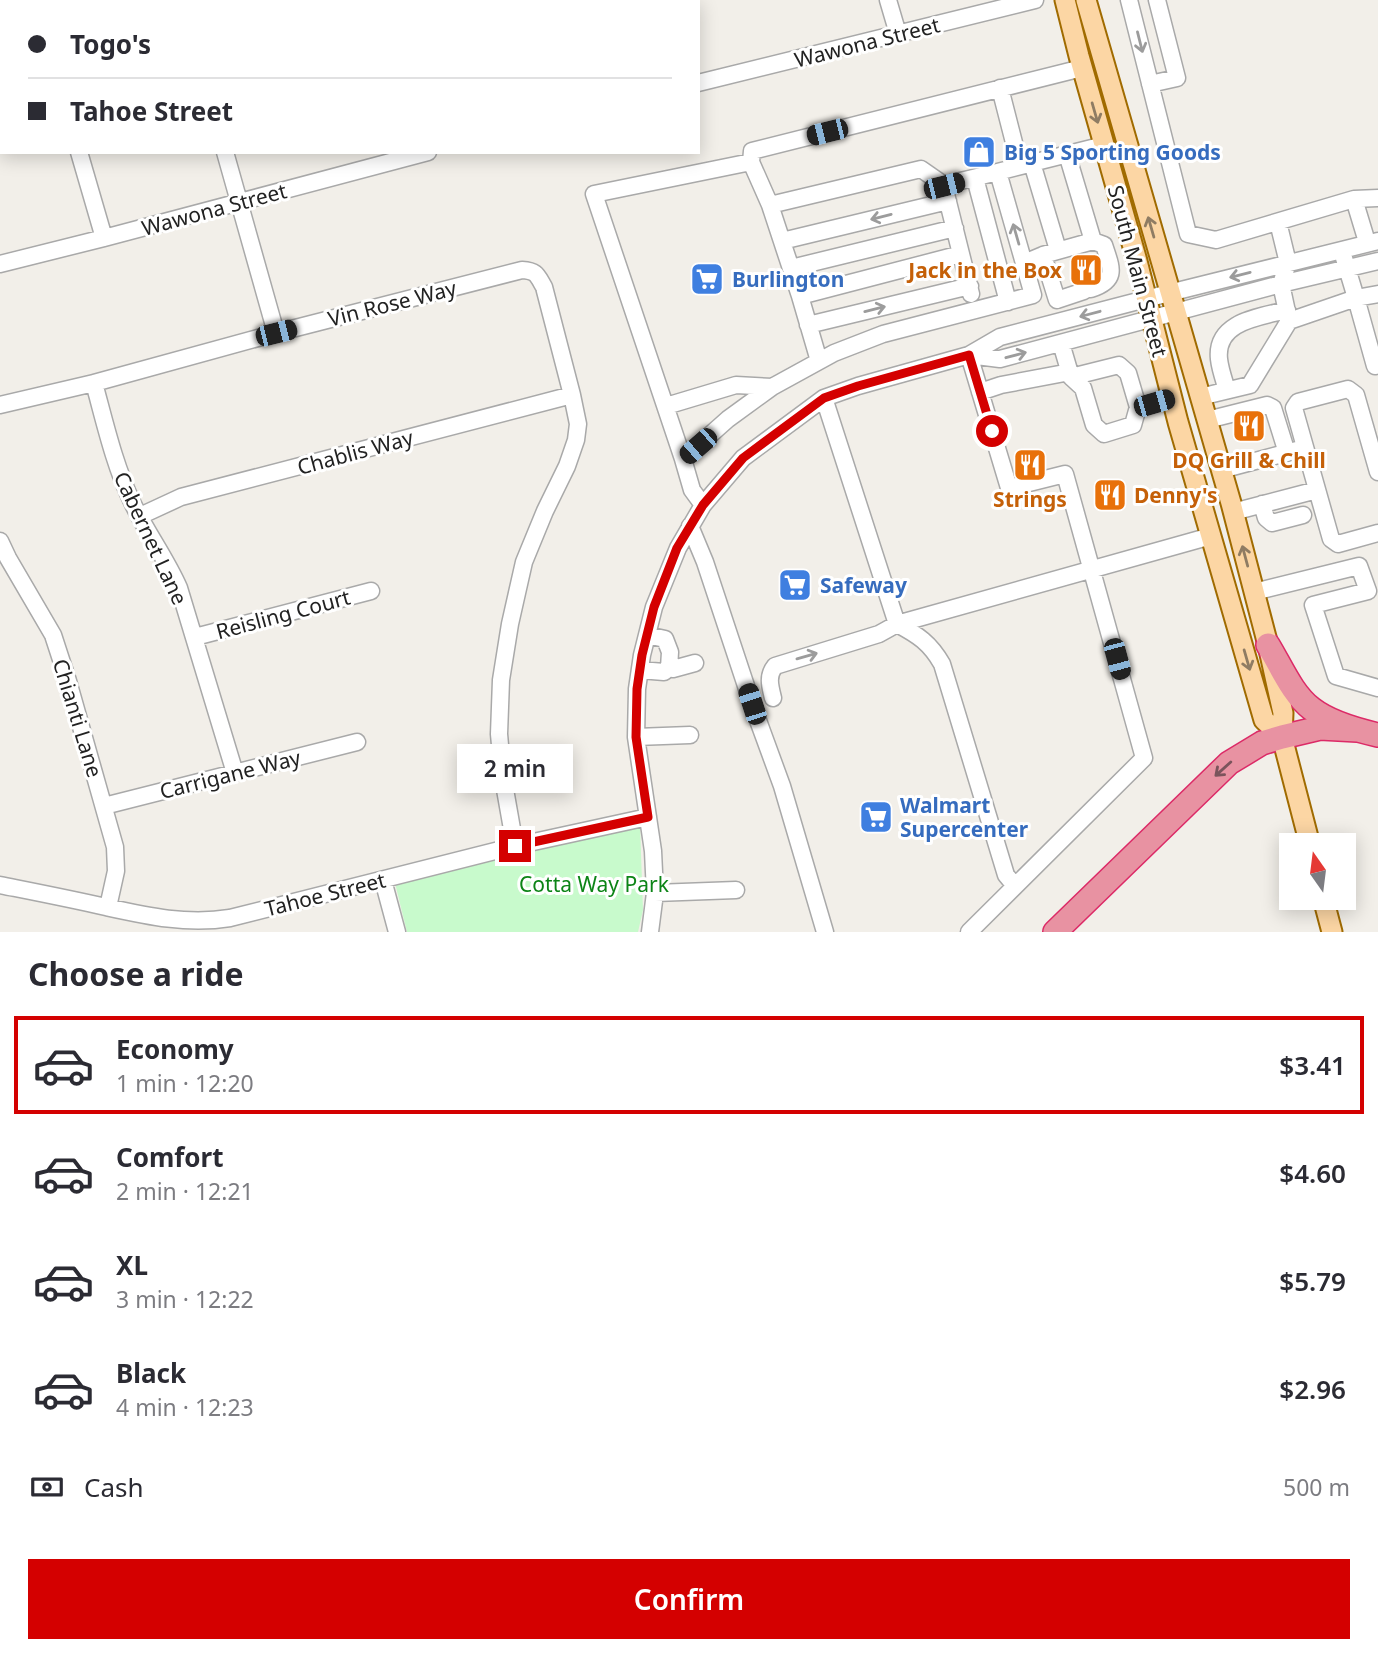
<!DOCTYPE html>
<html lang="en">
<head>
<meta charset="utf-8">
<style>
	body { margin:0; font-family:"Noto Sans",sans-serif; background:#f7f7f7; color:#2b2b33; height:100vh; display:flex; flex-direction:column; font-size:26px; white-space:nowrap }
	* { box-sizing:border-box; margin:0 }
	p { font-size:23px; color:#7c7c81 }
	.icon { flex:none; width:38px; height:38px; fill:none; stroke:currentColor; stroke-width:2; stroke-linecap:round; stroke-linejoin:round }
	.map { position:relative; height:932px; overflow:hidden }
	.drawer { display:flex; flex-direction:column; background:#fff; flex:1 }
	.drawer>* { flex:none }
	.hud { position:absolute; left:0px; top:0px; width:700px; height:154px; box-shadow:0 4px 18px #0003; display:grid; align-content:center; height:154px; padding:0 28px; background:#fff }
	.needle { width:46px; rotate:346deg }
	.tools { position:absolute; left:1279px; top:833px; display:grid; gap:14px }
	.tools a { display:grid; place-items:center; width:77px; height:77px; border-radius:0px; background:#fff; box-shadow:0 4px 18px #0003; font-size:35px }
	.end { position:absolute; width:32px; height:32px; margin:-16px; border:9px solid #d40000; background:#fff; box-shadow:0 0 0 4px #fff }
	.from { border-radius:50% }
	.bubble { position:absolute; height:49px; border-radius:0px; background:#fff; box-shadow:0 4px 18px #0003; font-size:23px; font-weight:600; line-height:49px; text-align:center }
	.car { position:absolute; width:21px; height:42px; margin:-21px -10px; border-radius:9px; box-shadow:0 0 5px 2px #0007; background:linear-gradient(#222 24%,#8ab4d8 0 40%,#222 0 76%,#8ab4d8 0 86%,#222 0) }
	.hud b { display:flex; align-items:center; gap:24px; height:66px; font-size:26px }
	.hud b+b { border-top:2px solid #e1e1e2 }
	.hud i { width:18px; height:18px; background:#2b2b33 }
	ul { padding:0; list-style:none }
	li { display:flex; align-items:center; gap:21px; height:98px; margin:0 14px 10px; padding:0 14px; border:4px solid transparent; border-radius:0px }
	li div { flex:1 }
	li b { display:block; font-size:26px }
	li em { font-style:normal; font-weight:600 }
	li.active { border-color:#d40000 }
	li>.icon { width:63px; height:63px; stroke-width:1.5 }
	h2 { padding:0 28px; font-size:32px; line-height:84px }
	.pay { display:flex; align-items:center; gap:18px; height:77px; padding:0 28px; font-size:26px }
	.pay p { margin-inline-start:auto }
	.action { display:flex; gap:14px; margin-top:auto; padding:14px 28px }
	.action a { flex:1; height:80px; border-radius:0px; background:#d40000; color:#fff; font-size:28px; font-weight:600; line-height:80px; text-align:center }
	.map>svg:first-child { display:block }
</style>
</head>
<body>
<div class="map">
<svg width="1378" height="932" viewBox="0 0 1378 932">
	<rect width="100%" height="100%" fill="#f2efe9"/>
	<path fill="#c8facc" d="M 640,825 L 643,910 L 638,932 L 407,932 L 395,883 Z"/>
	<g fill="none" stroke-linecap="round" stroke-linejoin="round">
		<defs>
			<path id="minor" d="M 34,0 L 34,2
				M 105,0 L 105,2
				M 370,0 L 371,2
				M 523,0 L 524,2
				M 888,0 L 898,34
				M 1129,0 L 1188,234 L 1216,240 L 1354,199 L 1378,198
				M 698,83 L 1035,0
				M 1150,84 L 1177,78 L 1157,0
				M 1000,88 L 1020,166
				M 79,152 L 104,238
				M 225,152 L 276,333
				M 751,162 L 752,151 L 1082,68
				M 1032,163 L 1058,250
				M 998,172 L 1033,295 L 883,334 L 834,353 L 772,387 L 728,419 L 683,459 L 594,194 L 751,162 L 770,205 L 921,169 L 944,185 C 973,178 1003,171 1032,163 L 1104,145
				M 975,178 L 1008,302
				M 945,190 L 971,294
				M 1354,199 L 1367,242
				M 770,205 L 800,296 L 819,361
				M 782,241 L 948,201
				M 1043,255 L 1057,300 L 1084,291
				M 1024,263 L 1043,255 L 1093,241 L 1067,154
				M 0,264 L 104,238 L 428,152
				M 791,268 L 955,228
				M 1091,289 C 1119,280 1111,267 1104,245 L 1093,241
				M 800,296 L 961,254
				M 1289,321 L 1356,298 L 1344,258
				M 808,325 L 970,286
				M 1061,343 L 1071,377 L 1083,388 L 1094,425 L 1104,434 L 1133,425 L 1138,407 L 1171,398
				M 969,355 L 1000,359 L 1281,284 L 1378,261
				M 1375,366 L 1356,298 L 1378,294
				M 1071,377 L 1119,365 L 1128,373 L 1138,407
				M 94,383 C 105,423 114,464 132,502 C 146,532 166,558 179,588 L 235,773
				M 1227,390 C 1224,380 1220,369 1219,359 C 1215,321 1260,317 1287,310
				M 980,392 L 1001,385 L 1070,372
				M 1200,397 L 1250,385 L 1289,321 L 1281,284 L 1288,263 L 1278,222
				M 824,398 L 897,624 L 1211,536
				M 0,405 L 94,383 L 276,333 L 522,270 C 537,271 537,275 544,287 L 572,395 L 578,424 L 576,440 L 567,466 L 545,511 L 524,562 L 510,624 L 501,680 L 499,734 L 503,778 L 515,846
				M 666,406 L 736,385 L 772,387
				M 1207,420 L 1267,405 L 1273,408 L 1287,453
				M 683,459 L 692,490 L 703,505
				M 1221,470 L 1297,450
				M 1378,472 L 1356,395 L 1348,389 L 1298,402 L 1294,408 L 1331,539 L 1338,544 L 1378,533
				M 1262,504 L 1266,518 L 1272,523 L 1303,515
				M 1233,512 L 1317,490
				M 140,516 L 181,497 L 572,395
				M 690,526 L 705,562 L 752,704 L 782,786 L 825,932
				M 0,541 L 8,558 L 53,635 L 68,681 L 115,847 L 116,871 L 108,907
				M 1254,592 L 1359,566 L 1368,591 L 1313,605 L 1336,676 L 1378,688
				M 195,637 L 371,591
				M 669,668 L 673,669 L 695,663
				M 640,670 L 664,672 L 669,668 L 670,652 L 665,639 L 647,635
				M 773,698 C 770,686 767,676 775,666 L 879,634 L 897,624 C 918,635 930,643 942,664 L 1006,875 L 1015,886
				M 636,737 L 690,735
				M 104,806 L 357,742
				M 383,880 L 397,932
				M 0,885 C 35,892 71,899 106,907 C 147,916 187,925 230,918 L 515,846 L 648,817
				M 655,893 L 736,890
				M 650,932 L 655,893 L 653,851 L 636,737 L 637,689 L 642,655 L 654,607 L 678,548 L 703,505 L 743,458 L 824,398 L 858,386 L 969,355 L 1000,337 L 1169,293 L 1378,241
				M 969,932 L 1144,758 L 1065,474 L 1009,488 L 969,355"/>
			<path id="major" d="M 1065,0 L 1079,56 L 1137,261 L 1178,422 L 1264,720 L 1282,737
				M 1086,0 L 1231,503 L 1268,645 L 1283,713 L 1282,737 L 1310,845
				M 1323,898 L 1332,932"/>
			<path id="highway" d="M 1268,645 C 1281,666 1292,694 1312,709 C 1330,723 1356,730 1378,735
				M 1055,932 L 1229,763 L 1262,743 L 1282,737 L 1320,728 L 1357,730"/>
		</defs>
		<use href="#minor" stroke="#a9a9a9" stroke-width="19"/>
		<use href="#major" stroke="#a06b00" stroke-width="23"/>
		<use href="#highway" stroke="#dc2a67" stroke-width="26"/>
		<use href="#minor" stroke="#fff" stroke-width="16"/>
		<use href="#major" stroke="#fcd6a4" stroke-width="19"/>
		<use href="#highway" stroke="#e892a2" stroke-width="23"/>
	</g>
	<defs><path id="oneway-shaft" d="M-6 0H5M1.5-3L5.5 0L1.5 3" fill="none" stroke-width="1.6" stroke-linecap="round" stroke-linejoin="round" transform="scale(1.75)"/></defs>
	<g stroke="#9c9c9c">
		<use href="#oneway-shaft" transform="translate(1140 42) rotate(76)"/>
		<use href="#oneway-shaft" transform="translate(881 217) rotate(166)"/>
		<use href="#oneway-shaft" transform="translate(1016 234) rotate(-106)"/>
		<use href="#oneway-shaft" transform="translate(1240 275) rotate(166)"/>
		<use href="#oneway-shaft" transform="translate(875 309) rotate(-14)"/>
		<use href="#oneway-shaft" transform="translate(1090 314) rotate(165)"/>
		<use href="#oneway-shaft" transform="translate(1016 355) rotate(-15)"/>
		<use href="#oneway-shaft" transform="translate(807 656) rotate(-16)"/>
	</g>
	<g stroke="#8f7c63">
		<use href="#oneway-shaft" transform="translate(1095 113) rotate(74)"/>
		<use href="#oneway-shaft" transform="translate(1151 227) rotate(-106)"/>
		<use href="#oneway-shaft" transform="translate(1245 556) rotate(-105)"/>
		<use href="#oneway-shaft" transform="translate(1247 660) rotate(74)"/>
	</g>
	<use stroke="#7b545c" href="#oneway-shaft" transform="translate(1223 769) rotate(138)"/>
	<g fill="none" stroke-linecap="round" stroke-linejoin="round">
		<path stroke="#d40000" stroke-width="9" d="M 515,846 L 648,817 L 636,737 L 637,689 L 642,655 L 654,607 L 677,548 L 703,505 L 743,458 L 824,398 L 858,386 L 969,355 L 992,431"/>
	</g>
	<defs>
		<symbol id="shop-square" viewBox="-11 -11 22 22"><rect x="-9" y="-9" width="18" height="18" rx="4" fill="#3f7fe0" stroke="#fff"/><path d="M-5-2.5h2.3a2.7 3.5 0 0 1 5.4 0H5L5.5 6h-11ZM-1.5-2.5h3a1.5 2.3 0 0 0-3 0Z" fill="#fff"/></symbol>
		<symbol id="restaurant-square" viewBox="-11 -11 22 22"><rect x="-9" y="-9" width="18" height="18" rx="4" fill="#e8710a" stroke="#fff"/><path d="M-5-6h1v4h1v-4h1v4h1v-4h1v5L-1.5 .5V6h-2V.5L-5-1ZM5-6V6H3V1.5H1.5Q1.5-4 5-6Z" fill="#fff"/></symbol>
		<symbol id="supermarket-square" viewBox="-11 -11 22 22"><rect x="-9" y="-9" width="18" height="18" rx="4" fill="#3f7fe0" stroke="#fff"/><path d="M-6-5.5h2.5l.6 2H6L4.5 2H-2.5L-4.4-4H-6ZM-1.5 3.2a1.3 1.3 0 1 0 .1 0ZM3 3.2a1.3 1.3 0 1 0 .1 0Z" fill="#fff"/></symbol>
	</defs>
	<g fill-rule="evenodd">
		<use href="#shop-square" x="960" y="133" width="38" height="38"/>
		<use href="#restaurant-square" x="1067" y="251" width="38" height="38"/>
		<use href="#supermarket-square" x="688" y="260" width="38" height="38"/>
		<use href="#restaurant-square" x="1230" y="407" width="38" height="38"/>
		<use href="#restaurant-square" x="1011" y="446" width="38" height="38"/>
		<use href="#restaurant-square" x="1091" y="476" width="38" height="38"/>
		<use href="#supermarket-square" x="776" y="566" width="38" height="38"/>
		<use href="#supermarket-square" x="857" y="798" width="38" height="38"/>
	</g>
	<g text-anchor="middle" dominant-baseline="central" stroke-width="6" stroke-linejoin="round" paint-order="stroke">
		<g font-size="21" fill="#222" stroke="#fff">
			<text transform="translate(867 42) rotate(-14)">Wawona Street</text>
			<text transform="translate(214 209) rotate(-15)">Wawona Street</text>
			<text transform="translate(1138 271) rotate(75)">South Main Street</text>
			<text transform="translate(392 303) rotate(-14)">Vin Rose Way</text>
			<text transform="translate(355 452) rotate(-15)">Chablis Way</text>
			<text transform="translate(151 538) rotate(65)">Cabernet Lane</text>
			<text transform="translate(283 614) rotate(-15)">Reisling Court</text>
			<text transform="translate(78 718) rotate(73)">Chianti Lane</text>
			<text transform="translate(230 774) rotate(-14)">Carrigane Way</text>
			<text transform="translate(325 894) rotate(-14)">Tahoe Street</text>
		</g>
		<g font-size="21" font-weight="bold" fill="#366cbe" stroke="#fff" text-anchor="start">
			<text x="1004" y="152">Big 5 Sporting Goods</text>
			<text x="732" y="279">Burlington</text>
			<text x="820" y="585">Safeway</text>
			<text x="900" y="805">Walmart<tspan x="900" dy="24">Supercenter</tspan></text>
		</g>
		<g font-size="21" font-weight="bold" fill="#c56008" stroke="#fff">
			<text x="1062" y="270" text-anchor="end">Jack in the Box</text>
			<text x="1249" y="460">DQ Grill &amp; Chill</text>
			<text x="1134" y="495" text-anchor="start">Denny's</text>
			<text x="1030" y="499">Strings</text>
		</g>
		<g font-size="21" fill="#0c8416" stroke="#fff">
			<text x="594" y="884">Cotta Way Park</text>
		</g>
	</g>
</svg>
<div class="tools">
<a><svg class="needle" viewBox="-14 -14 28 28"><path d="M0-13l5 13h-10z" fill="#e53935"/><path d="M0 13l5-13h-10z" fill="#7c7c81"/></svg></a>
</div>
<i class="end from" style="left:992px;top:431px"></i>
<i class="end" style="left:515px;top:846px"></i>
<div class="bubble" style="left:457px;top:744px;width:116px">2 min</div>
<i class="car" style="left:827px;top:132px;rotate:256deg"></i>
<i class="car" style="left:944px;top:186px;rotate:76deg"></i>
<i class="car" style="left:276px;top:333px;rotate:76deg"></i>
<i class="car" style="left:1154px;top:403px;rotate:74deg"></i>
<i class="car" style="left:698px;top:446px;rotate:229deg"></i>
<i class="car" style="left:1117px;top:659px;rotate:165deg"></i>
<i class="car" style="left:752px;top:704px;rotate:342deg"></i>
<div class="hud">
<b><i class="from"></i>Togo's</b>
<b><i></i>Tahoe Street</b>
</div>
</div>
<section class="drawer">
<h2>Choose a ride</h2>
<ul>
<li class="active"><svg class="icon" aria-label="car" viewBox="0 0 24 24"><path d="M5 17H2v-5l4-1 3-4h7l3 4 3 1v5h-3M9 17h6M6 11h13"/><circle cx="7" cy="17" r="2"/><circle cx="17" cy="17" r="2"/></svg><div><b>Economy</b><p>1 min · 12:20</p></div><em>$3.41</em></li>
<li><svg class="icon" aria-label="car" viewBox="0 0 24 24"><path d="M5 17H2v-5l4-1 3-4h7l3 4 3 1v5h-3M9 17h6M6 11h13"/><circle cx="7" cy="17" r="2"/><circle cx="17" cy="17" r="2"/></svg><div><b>Comfort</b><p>2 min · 12:21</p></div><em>$4.60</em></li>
<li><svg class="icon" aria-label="car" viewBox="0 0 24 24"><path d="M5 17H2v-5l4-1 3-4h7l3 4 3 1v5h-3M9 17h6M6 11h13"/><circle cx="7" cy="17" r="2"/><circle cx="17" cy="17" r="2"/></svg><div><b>XL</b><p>3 min · 12:22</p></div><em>$5.79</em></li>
<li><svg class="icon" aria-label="car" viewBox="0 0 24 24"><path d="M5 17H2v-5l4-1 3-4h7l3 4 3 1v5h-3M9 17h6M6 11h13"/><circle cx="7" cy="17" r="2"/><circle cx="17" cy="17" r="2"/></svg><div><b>Black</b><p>4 min · 12:23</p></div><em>$2.96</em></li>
</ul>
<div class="pay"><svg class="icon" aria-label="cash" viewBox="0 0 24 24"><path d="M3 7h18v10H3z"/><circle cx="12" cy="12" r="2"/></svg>Cash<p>500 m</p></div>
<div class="action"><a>Confirm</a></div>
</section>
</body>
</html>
